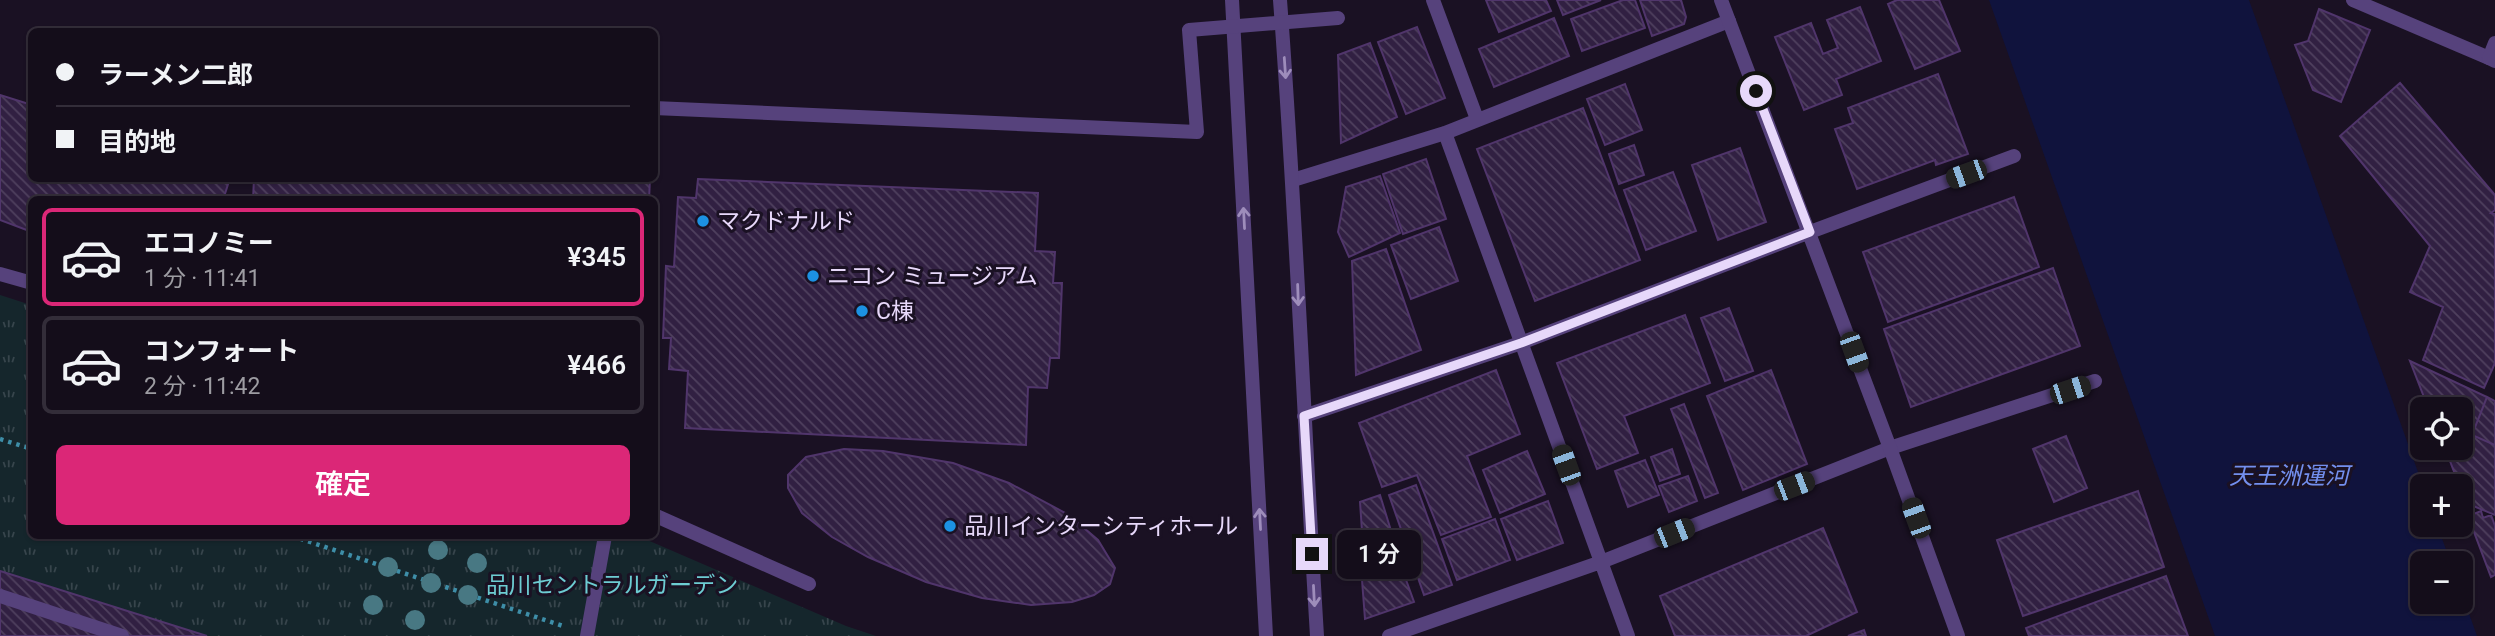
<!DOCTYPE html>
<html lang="ja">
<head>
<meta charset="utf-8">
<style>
	body { margin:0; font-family:Roboto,"Noto Sans JP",sans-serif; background:#1d1623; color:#f1f3f6; height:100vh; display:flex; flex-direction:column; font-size:26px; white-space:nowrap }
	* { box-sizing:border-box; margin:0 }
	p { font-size:23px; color:#9d9ca2 }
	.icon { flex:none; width:38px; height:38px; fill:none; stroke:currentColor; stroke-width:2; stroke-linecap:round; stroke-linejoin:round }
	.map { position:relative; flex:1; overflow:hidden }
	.panel { position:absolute; left:28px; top:196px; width:630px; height:343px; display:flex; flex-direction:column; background:#140d1a; border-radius:10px; box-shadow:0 2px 5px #0004,0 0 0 2px #332d39 }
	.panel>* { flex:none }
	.banner { position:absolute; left:28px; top:28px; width:630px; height:154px; border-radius:10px; box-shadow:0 2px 5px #0004,0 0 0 2px #332d39; display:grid; align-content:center; height:154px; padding:0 28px; background:#140d1a }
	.fabs { position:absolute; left:2410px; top:397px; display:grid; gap:14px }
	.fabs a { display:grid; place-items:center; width:63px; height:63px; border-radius:10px; background:#140d1a; box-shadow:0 2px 5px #0004,0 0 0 2px #332d39; font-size:35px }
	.end { position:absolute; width:32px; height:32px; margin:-16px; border:9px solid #e7d8fa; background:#111; box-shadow:0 0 0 4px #111 }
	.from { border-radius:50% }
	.bubble { position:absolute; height:49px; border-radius:10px; background:#140d1a; box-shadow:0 2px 5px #0004,0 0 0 2px #332d39; font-size:23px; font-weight:600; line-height:49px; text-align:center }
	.car { position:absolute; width:21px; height:42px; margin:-21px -10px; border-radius:9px; box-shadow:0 0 5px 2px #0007; background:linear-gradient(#222 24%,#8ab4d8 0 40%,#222 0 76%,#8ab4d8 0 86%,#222 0) }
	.banner b { display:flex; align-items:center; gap:24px; height:66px; font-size:26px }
	.banner b+b { border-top:2px solid #332d39 }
	.banner i { width:18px; height:18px; background:#f1f3f6 }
	ul { padding:12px 0 0; list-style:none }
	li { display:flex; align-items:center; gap:21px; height:98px; margin:0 14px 10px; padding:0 14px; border:4px solid #332d39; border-radius:10px }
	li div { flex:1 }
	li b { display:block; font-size:26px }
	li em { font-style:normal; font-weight:600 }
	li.active { border-color:#db2777 }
	li>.icon { width:63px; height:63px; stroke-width:1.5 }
	.button { display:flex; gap:14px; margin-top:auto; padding:14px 28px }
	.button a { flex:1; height:80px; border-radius:10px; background:#db2777; color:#fff; font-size:28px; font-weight:600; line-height:80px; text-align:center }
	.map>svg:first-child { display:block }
</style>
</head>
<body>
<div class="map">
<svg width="2495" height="636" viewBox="0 0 2495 636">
	<defs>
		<pattern id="grass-tufts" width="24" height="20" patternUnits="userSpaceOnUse" patternTransform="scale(1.75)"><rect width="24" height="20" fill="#15262c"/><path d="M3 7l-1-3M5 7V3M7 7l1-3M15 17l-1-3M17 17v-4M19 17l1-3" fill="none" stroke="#37454c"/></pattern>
		<pattern id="building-back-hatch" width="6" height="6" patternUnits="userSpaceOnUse" patternTransform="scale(1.75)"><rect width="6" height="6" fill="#312042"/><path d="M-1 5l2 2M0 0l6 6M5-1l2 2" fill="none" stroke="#4f405e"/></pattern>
	</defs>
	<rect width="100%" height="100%" fill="#1a1123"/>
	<path fill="url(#grass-tufts)" d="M 0,295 L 31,305 L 32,536 L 638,536 L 846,626 L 876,636 L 190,636 L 0,578 Z"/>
	<path fill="#10133d" d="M 1989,0 L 2249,0 L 2423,486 L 2422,525 L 2437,525 L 2451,563 L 2422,564 L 2422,602 L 2460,602 L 2461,591 L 2477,636 L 2215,636 Z"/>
	<path fill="url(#building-back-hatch)" stroke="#50356b" stroke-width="2" d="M 1486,0 L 1546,0 L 1551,11 L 1499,32 Z
		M 1557,0 L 1601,0 L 1563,15 Z
		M 1623,0 L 1635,0 L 1645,28 L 1582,51 L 1571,19 Z
		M 1640,0 L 1681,0 L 1686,17 L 1684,24 L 1652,36 Z
		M 1897,0 L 1939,0 L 1960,51 L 1915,69 L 1888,4 Z
		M 1860,7 L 1881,61 L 1836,79 L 1842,95 L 1804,110 L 1775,37 L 1811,23 L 1823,54 L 1838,48 L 1827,20 Z
		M 2319,9 L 2370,30 L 2341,102 L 2313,90 L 2295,45 L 2308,41 Z
		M 1554,18 L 1569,56 L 1494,87 L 1479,49 Z
		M 1417,27 L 1445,98 L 1406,114 L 1378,42 Z
		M 1370,43 L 1397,117 L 1341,143 L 1338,55 Z
		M 1938,74 L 1968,154 L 1936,165 L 1935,160 L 1857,189 L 1835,129 L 1853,123 L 1848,108 Z
		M 2400,83 L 2495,195 L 2495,210 L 2491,213 L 2495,214 L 2495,363 L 2484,388 L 2423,360 L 2443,307 L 2410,292 L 2430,246 L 2340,136 Z
		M 1625,84 L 1642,130 L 1605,145 L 1587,99 Z
		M 0,95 L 32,105 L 32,178 L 230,178 L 223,200 L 32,200 L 32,232 L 0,220 Z
		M 1583,108 L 1640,260 L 1535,301 L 1477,149 Z
		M 1634,145 L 1644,175 L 1619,184 L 1609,154 Z
		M 1740,148 L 1766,222 L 1718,240 L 1692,165 Z
		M 1426,159 L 1446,219 L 1403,234 L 1383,174 Z
		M 1673,172 L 1696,231 L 1646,250 L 1624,190 Z
		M 1380,176 L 1400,233 L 1349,257 L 1338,232 L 1346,187 Z
		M 254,178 L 650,178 L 649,200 L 253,200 Z
		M 698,179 L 1038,193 L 1035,251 L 1055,252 L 1053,283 L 1062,283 L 1059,358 L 1050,358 L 1047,388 L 1028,387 L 1026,445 L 685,428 L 688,371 L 669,369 L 671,338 L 663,338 L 666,266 L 674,267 L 678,197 L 696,198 Z
		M 2014,197 L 2039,267 L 1888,322 L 1863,252 Z
		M 1439,227 L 1458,281 L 1411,299 L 1391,245 Z
		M 1386,249 L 1421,350 L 1356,375 L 1352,261 Z
		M 2053,268 L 2080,346 L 1911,407 L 1884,329 Z
		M 1729,308 L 1753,371 L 1725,381 L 1701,318 Z
		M 1685,315 L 1710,383 L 1624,416 L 1638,453 L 1597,469 L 1557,363 Z
		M 2410,361 L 2487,397 L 2472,435 L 2495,445 L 2495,515 L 2466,503 L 2445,448 L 2460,448 L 2460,410 L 2429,410 Z
		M 1496,370 L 1520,434 L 1467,456 L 1491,517 L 1441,535 L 1417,475 L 1382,487 L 1359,423 Z
		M 1771,370 L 1807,464 L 1743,490 L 1707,396 Z
		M 2487,397 L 2495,401 L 2495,445 L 2472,435 Z
		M 1684,404 L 1718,493 L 1705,498 L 1671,409 Z
		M 2066,436 L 2087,488 L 2054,502 L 2033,449 Z
		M 844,449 L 883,451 L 953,463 L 1009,483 L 1069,515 L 1098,540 L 1115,568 L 1110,584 L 1094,595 L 1072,602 L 1031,605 L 982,598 L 926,582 L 868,557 L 832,537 L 802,513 L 788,488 L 788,475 L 806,457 Z
		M 1672,449 L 1680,474 L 1660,481 L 1651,457 Z
		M 1527,451 L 1545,494 L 1500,513 L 1483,470 Z
		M 1645,460 L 1659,495 L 1628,507 L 1615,471 Z
		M 1688,476 L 1697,501 L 1669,512 L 1659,486 Z
		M 1416,485 L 1452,585 L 1424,595 L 1389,495 Z
		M 2138,491 L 2164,567 L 2023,616 L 1997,540 Z
		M 1380,495 L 1400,560 L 1365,575 L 1360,502 Z
		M 1548,501 L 1563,543 L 1517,560 L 1501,519 Z
		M 2481,511 L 2483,518 L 2491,515 L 2495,526 L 2495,575 L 2491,577 L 2468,516 Z
		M 1495,519 L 1510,560 L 1457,580 L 1442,539 Z
		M 1823,528 L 1857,612 L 1806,636 L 1675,636 L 1660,596 Z
		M 1401,566 L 1414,602 L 1365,619 L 1362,580 Z
		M 0,571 L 207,636 L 0,636 Z
		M 2166,576 L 2188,636 L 2029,636 L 2026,628 Z
		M 1864,630 L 1866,636 L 1848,636 Z"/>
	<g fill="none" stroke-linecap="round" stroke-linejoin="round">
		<path stroke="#3e8ea8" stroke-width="4.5" stroke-dasharray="3.5 5" stroke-linecap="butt" d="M 0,439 L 32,449
			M 292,536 L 563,626"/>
		<path stroke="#56427c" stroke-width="14" d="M 2353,0 L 2489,58
			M 1810,232 L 2014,156"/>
		<path stroke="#56427c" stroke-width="14" d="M 0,274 L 32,283
			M 654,515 L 809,584
			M 0,596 L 122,636"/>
		<path stroke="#56427c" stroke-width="14" d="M 1433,0 L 1477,119
			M 2495,43 L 2489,58 L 2495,61
			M 1445,133 L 1628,636
			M 1293,180 L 1445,133 L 1729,21
			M 1389,636 L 1601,562 L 1890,448 L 2095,381"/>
		<path stroke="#56427c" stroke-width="14" d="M 1232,0 L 1266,636
			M 1280,0 C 1296,212 1304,424 1317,636
			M 1721,0 L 1890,448 L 1958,636
			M 1304,416 L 1521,343 L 1810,232"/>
		<path stroke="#56427c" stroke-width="14" d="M 654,108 L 1197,132 L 1189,30 L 1338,18
			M 587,636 L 605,536"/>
	</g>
	<g fill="#487883">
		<circle cx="438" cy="550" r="10"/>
		<circle cx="477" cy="563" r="10"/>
		<circle cx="388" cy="567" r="10"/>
		<circle cx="431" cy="583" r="10"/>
		<circle cx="468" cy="595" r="10"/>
		<circle cx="373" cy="605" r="10"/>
		<circle cx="415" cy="620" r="10"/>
	</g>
	<defs><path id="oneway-shaft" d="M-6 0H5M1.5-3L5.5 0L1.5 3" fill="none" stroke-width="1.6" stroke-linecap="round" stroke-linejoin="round" transform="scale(1.75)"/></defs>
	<g stroke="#9e8dbb">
		<use href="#oneway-shaft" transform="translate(1285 68) rotate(86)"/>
		<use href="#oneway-shaft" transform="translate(1244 218) rotate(-93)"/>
		<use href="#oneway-shaft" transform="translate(1298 295) rotate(88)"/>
		<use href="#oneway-shaft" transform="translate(1260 519) rotate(-93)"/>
		<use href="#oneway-shaft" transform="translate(1314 596) rotate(87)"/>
	</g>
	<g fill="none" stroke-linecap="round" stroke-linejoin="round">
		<path stroke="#e7d8fa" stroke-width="9" d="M 1312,554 L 1304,416 L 1521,343 L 1810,232 L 1756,91"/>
	</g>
	<g fill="#1c91e2" stroke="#1a1123" stroke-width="2.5">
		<circle cx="703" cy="221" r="7"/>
		<circle cx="813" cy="276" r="7"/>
		<circle cx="862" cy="311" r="7"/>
		<circle cx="950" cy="526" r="7"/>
	</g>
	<g text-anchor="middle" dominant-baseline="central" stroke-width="6" stroke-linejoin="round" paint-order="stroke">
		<g font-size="23" fill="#e7d8fa" stroke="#1a1123" text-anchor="start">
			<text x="717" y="221">マクドナルド</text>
			<text x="827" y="276">ニコン ミュージアム</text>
			<text x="876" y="311">C棟</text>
			<text x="964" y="526">品川インターシティホール</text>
		</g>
		<g font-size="23" fill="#6dccd2" stroke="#1a1123">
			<text x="612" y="585">品川セントラルガーデン</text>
		</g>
		<g font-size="24" font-style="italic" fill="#738fee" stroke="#1a1123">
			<text x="2289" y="476">天王洲運河</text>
		</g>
	</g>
</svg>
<div class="fabs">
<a><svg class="icon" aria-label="locate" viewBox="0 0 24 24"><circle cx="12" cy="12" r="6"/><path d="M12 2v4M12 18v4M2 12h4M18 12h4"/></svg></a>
<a>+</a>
<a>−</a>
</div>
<i class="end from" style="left:1756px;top:91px"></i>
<i class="end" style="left:1312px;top:554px"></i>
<div class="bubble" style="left:1337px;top:530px;width:84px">1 分</div>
<i class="car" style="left:1966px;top:174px;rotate:250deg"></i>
<i class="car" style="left:1854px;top:352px;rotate:160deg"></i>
<i class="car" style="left:2070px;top:390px;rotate:72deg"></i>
<i class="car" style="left:1566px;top:465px;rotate:340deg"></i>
<i class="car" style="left:1794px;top:486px;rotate:69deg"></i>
<i class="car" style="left:1916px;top:518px;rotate:340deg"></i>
<i class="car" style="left:1674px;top:533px;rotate:68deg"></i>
<div class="banner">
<b><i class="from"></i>ラーメン二郎</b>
<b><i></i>目的地</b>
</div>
<section class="panel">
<ul>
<li class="active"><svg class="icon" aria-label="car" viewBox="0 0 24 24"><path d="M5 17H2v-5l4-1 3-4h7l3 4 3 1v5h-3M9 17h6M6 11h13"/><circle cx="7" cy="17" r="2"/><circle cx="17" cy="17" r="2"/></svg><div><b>エコノミー</b><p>1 分 · 11:41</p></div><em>¥345</em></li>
<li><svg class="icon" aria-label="car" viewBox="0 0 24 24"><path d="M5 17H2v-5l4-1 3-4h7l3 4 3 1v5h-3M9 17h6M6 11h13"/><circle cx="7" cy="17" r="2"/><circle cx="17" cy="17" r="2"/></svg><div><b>コンフォート</b><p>2 分 · 11:42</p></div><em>¥466</em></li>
</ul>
<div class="button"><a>確定</a></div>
</section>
</div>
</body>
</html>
